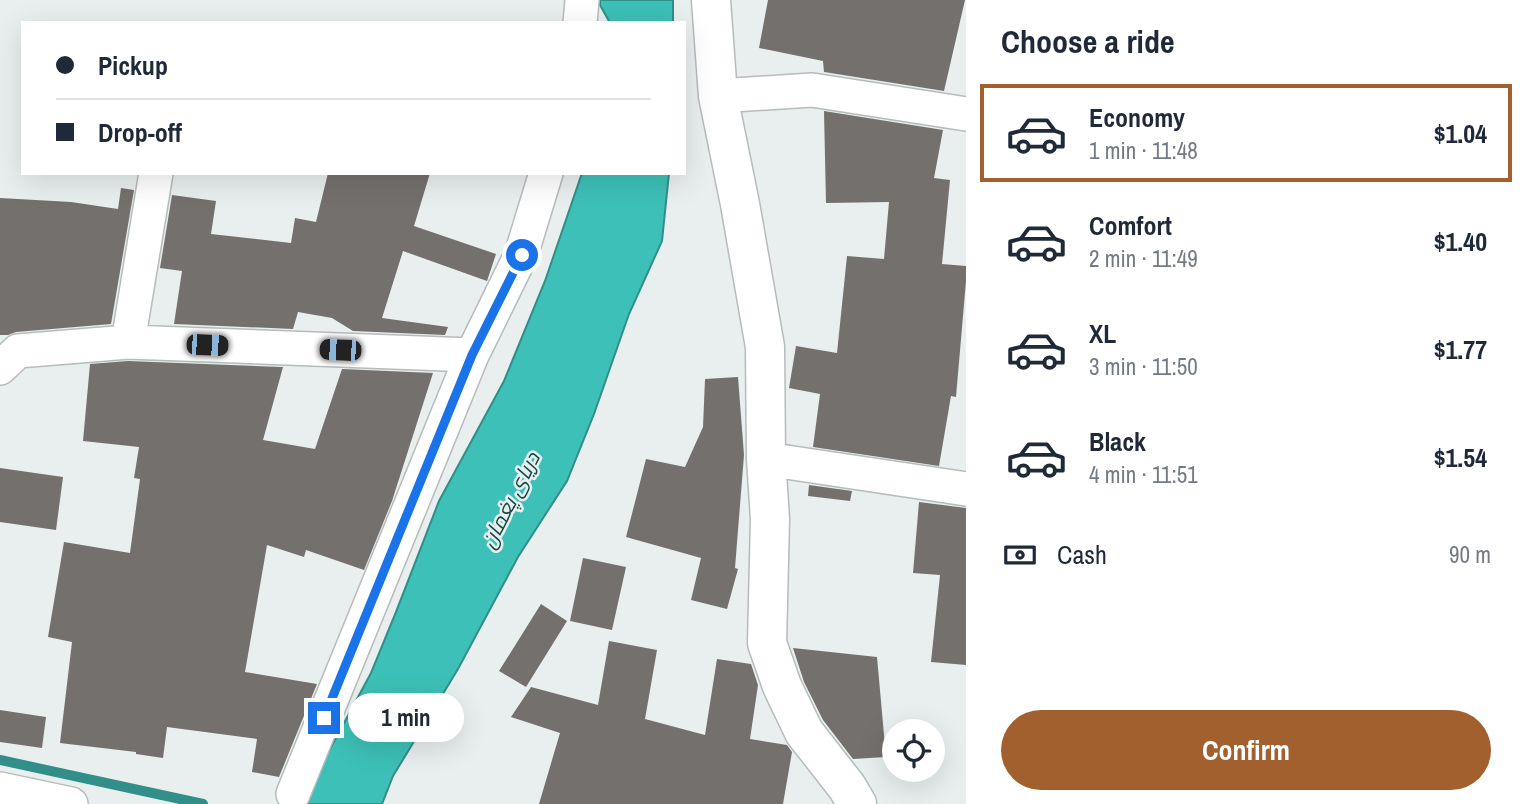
<!DOCTYPE html>
<html lang="en">
<head>
<meta charset="utf-8">
<style>
	body { margin:0; font-family:"Archivo Narrow",Cairo,sans-serif; background:#f2f2f3; color:#1f2937; height:100vh; display:flex; flex-direction:column; font-size:26px; white-space:nowrap }
	* { box-sizing:border-box; margin:0 }
	p { font-size:23px; color:#747a83 }
	.icon { flex:none; width:38px; height:38px; fill:none; stroke:currentColor; stroke-width:2; stroke-linecap:round; stroke-linejoin:round }
	.map { position:relative; flex:1; overflow:hidden }
	.panel { display:flex; flex-direction:column; background:#fff; width:560px }
	.panel>* { flex:none }
	.guide { position:absolute; left:21px; top:21px; width:665px; height:154px; border-radius:0px; box-shadow:0 7px 28px #0002; display:grid; align-content:center; height:154px; padding:0 35px; background:#fff }
	.fabs { position:absolute; left:882px; top:719px; display:grid; gap:14px }
	.fabs a { display:grid; place-items:center; width:63px; height:63px; border-radius:50%; background:#fff; box-shadow:0 7px 28px #0002; font-size:35px }
	.end { position:absolute; width:32px; height:32px; margin:-16px; border:9px solid #1a73e8; background:#fff; box-shadow:0 0 0 4px #fff }
	.from { border-radius:50% }
	.bubble { position:absolute; height:49px; border-radius:24px; background:#fff; box-shadow:0 7px 28px #0002; font-size:23px; font-weight:700; line-height:49px; text-align:center }
	.car { position:absolute; width:21px; height:42px; margin:-21px -10px; border-radius:9px; box-shadow:0 0 5px 2px #0007; background:linear-gradient(#222 24%,#8ab4d8 0 40%,#222 0 76%,#8ab4d8 0 86%,#222 0) }
	.guide b { display:flex; align-items:center; gap:24px; height:66px; font-size:26px }
	.guide b+b { border-top:2px solid #e0e1e3 }
	.guide i { width:18px; height:18px; background:#1f2937 }
	ul { padding:0; list-style:none }
	li { display:flex; align-items:center; gap:21px; height:98px; margin:0 14px 10px; padding:0 21px; border:4px solid transparent; border-radius:0px }
	li div { flex:1 }
	li b { display:block; font-size:26px }
	li em { font-style:normal; font-weight:700 }
	li.selected { border-color:#a2602e }
	li>.icon { width:63px; height:63px; stroke-width:1.5 }
	h2 { padding:0 35px; font-size:32px; line-height:84px }
	.pay { display:flex; align-items:center; gap:18px; height:77px; padding:0 35px; font-size:26px }
	.pay p { margin-inline-start:auto }
	.button { display:flex; gap:14px; margin-top:auto; padding:14px 35px }
	.button a { flex:1; height:80px; border-radius:42px; background:#a2602e; color:#fff; font-size:28px; font-weight:700; line-height:80px; text-align:center }
	main { display:flex; flex:1; min-height:0 }
	.map>svg:first-child { display:block }
</style>
</head>
<body>
<main>
<div class="map">
<svg width="966" height="804" viewBox="0 0 966 804">
	<rect width="100%" height="100%" fill="#e8efee"/>
	<path fill="#3dc0b7" stroke="#328e88" stroke-width="2" d="M 600,0 L 673,0 L 673,23 L 610,23 L 600,5 Z
		M 582,173 L 669,173 L 662,241 L 629,314 L 594,414 L 567,481 L 518,557 L 458,669 L 393,776 L 382,804 L 307,804 L 316,775 L 371,673 L 396,612 L 439,501 L 504,381 L 545,281 Z"/>
	<g fill="none" stroke-linecap="round" stroke-linejoin="round">
		<path stroke="#328e88" stroke-width="10" d="M 0,760 L 203,804"/>
	</g>
	<path fill="#74706d" d="M 768,0 L 965,0 L 944,91 L 824,72 L 823,61 L 759,48 Z
		M 824,111 L 943,130 L 934,178 L 950,180 L 942,264 L 966,266 L 966,281 L 956,397 L 951,396 L 939,466 L 813,447 L 820,394 L 789,388 L 796,346 L 837,353 L 847,256 L 884,259 L 889,202 L 826,203 Z
		M 328,173 L 430,173 L 414,226 L 496,254 L 487,281 L 403,251 L 382,318 L 448,327 L 445,335 L 353,331 L 332,318 L 298,312 L 293,329 L 174,324 L 182,271 L 160,268 L 172,195 L 216,201 L 211,234 L 291,243 L 295,218 L 316,222 Z
		M 121,188 L 134,190 L 111,324 L 16,332 L 8,335 L 0,335 L 0,198 L 71,202 L 118,209 Z
		M 128,361 L 283,367 L 263,440 L 315,449 L 342,369 L 433,373 L 392,501 L 364,570 L 306,550 L 304,557 L 267,545 L 245,672 L 317,684 L 279,777 L 252,772 L 257,739 L 167,727 L 163,758 L 136,754 L 136,752 L 60,743 L 72,642 L 48,637 L 64,542 L 130,553 L 140,479 L 134,478 L 139,447 L 83,441 L 90,364 Z
		M 738,377 L 744,455 L 735,568 L 738,569 L 727,609 L 691,600 L 701,558 L 626,537 L 646,459 L 685,467 L 703,427 L 705,379 Z
		M 0,468 L 63,477 L 56,530 L 0,522 Z
		M 809,485 L 852,491 L 850,501 L 808,496 Z
		M 919,502 L 966,508 L 966,665 L 931,662 L 940,575 L 913,573 Z
		M 583,558 L 626,567 L 612,630 L 570,621 Z
		M 541,604 L 567,621 L 526,687 L 499,671 Z
		M 609,641 L 657,650 L 645,719 L 705,735 L 717,659 L 751,664 L 758,685 L 750,739 L 787,745 L 792,752 L 783,804 L 539,804 L 560,733 L 511,717 L 531,687 L 598,705 Z
		M 793,648 L 877,657 L 886,757 L 853,759 L 823,720 L 804,682 Z
		M 0,710 L 46,717 L 42,748 L 0,742 Z"/>
	<g fill="none" stroke-linecap="round" stroke-linejoin="round">
		<defs>
			<path id="street" d="M 580,23 L 582,0
				M 718,96 L 812,90 L 966,114
				M 128,342 L 156,173
				M 0,368 L 18,351 L 128,342 L 472,355
				M 766,459 L 966,489
				M 0,789 L 71,804
				M 293,794 L 472,355 L 521,255 L 546,173"/>
			<path id="secondary" d="M 711,0 L 718,96 L 740,204 L 765,347 L 766,459 L 770,519 L 767,643 L 782,686 L 804,732 L 847,787 L 857,804"/>
		</defs>
		<use href="#street" stroke="#b5bcbb" stroke-width="36"/>
		<use href="#secondary" stroke="#b5bcbb" stroke-width="41"/>
		<use href="#street" stroke="#fff" stroke-width="33"/>
		<use href="#secondary" stroke="#fff" stroke-width="38"/>
	</g>
	<g fill="none" stroke-linecap="round" stroke-linejoin="round">
		<path stroke="#1a73e8" stroke-width="9" d="M 324,718 L 472,355 L 522,255"/>
	</g>
	<g text-anchor="middle" dominant-baseline="central" stroke-width="5" stroke-linejoin="round" paint-order="stroke">
		<g font-size="21" font-style="italic" fill="#124a46" stroke="#e8efee">
			<text transform="translate(510 500) rotate(-63)">دریای پغمان</text>
		</g>
	</g>
</svg>
<div class="fabs">
<a><svg class="icon" aria-label="locate" viewBox="0 0 24 24"><circle cx="12" cy="12" r="6"/><path d="M12 2v4M12 18v4M2 12h4M18 12h4"/></svg></a>
</div>
<i class="end from" style="left:522px;top:255px"></i>
<i class="end" style="left:324px;top:718px"></i>
<div class="bubble" style="left:348px;top:693px;width:116px">1 min</div>
<i class="car" style="left:207px;top:345px;rotate:92deg"></i>
<i class="car" style="left:340px;top:350px;rotate:272deg"></i>
<div class="guide">
<b><i class="from"></i>Pickup</b>
<b><i></i>Drop-off</b>
</div>
</div>
<section class="panel">
<h2>Choose a ride</h2>
<ul>
<li class="selected"><svg class="icon" aria-label="car" viewBox="0 0 24 24"><path d="M5 17H2v-5l4-1 3-4h7l3 4 3 1v5h-3M9 17h6M6 11h13"/><circle cx="7" cy="17" r="2"/><circle cx="17" cy="17" r="2"/></svg><div><b>Economy</b><p>1 min · 11:48</p></div><em>$1.04</em></li>
<li><svg class="icon" aria-label="car" viewBox="0 0 24 24"><path d="M5 17H2v-5l4-1 3-4h7l3 4 3 1v5h-3M9 17h6M6 11h13"/><circle cx="7" cy="17" r="2"/><circle cx="17" cy="17" r="2"/></svg><div><b>Comfort</b><p>2 min · 11:49</p></div><em>$1.40</em></li>
<li><svg class="icon" aria-label="car" viewBox="0 0 24 24"><path d="M5 17H2v-5l4-1 3-4h7l3 4 3 1v5h-3M9 17h6M6 11h13"/><circle cx="7" cy="17" r="2"/><circle cx="17" cy="17" r="2"/></svg><div><b>XL</b><p>3 min · 11:50</p></div><em>$1.77</em></li>
<li><svg class="icon" aria-label="car" viewBox="0 0 24 24"><path d="M5 17H2v-5l4-1 3-4h7l3 4 3 1v5h-3M9 17h6M6 11h13"/><circle cx="7" cy="17" r="2"/><circle cx="17" cy="17" r="2"/></svg><div><b>Black</b><p>4 min · 11:51</p></div><em>$1.54</em></li>
</ul>
<div class="pay"><svg class="icon" aria-label="cash" viewBox="0 0 24 24"><path d="M3 7h18v10H3z"/><circle cx="12" cy="12" r="2"/></svg>Cash<p>90 m</p></div>
<div class="button"><a>Confirm</a></div>
</section>
</main>
</body>
</html>
